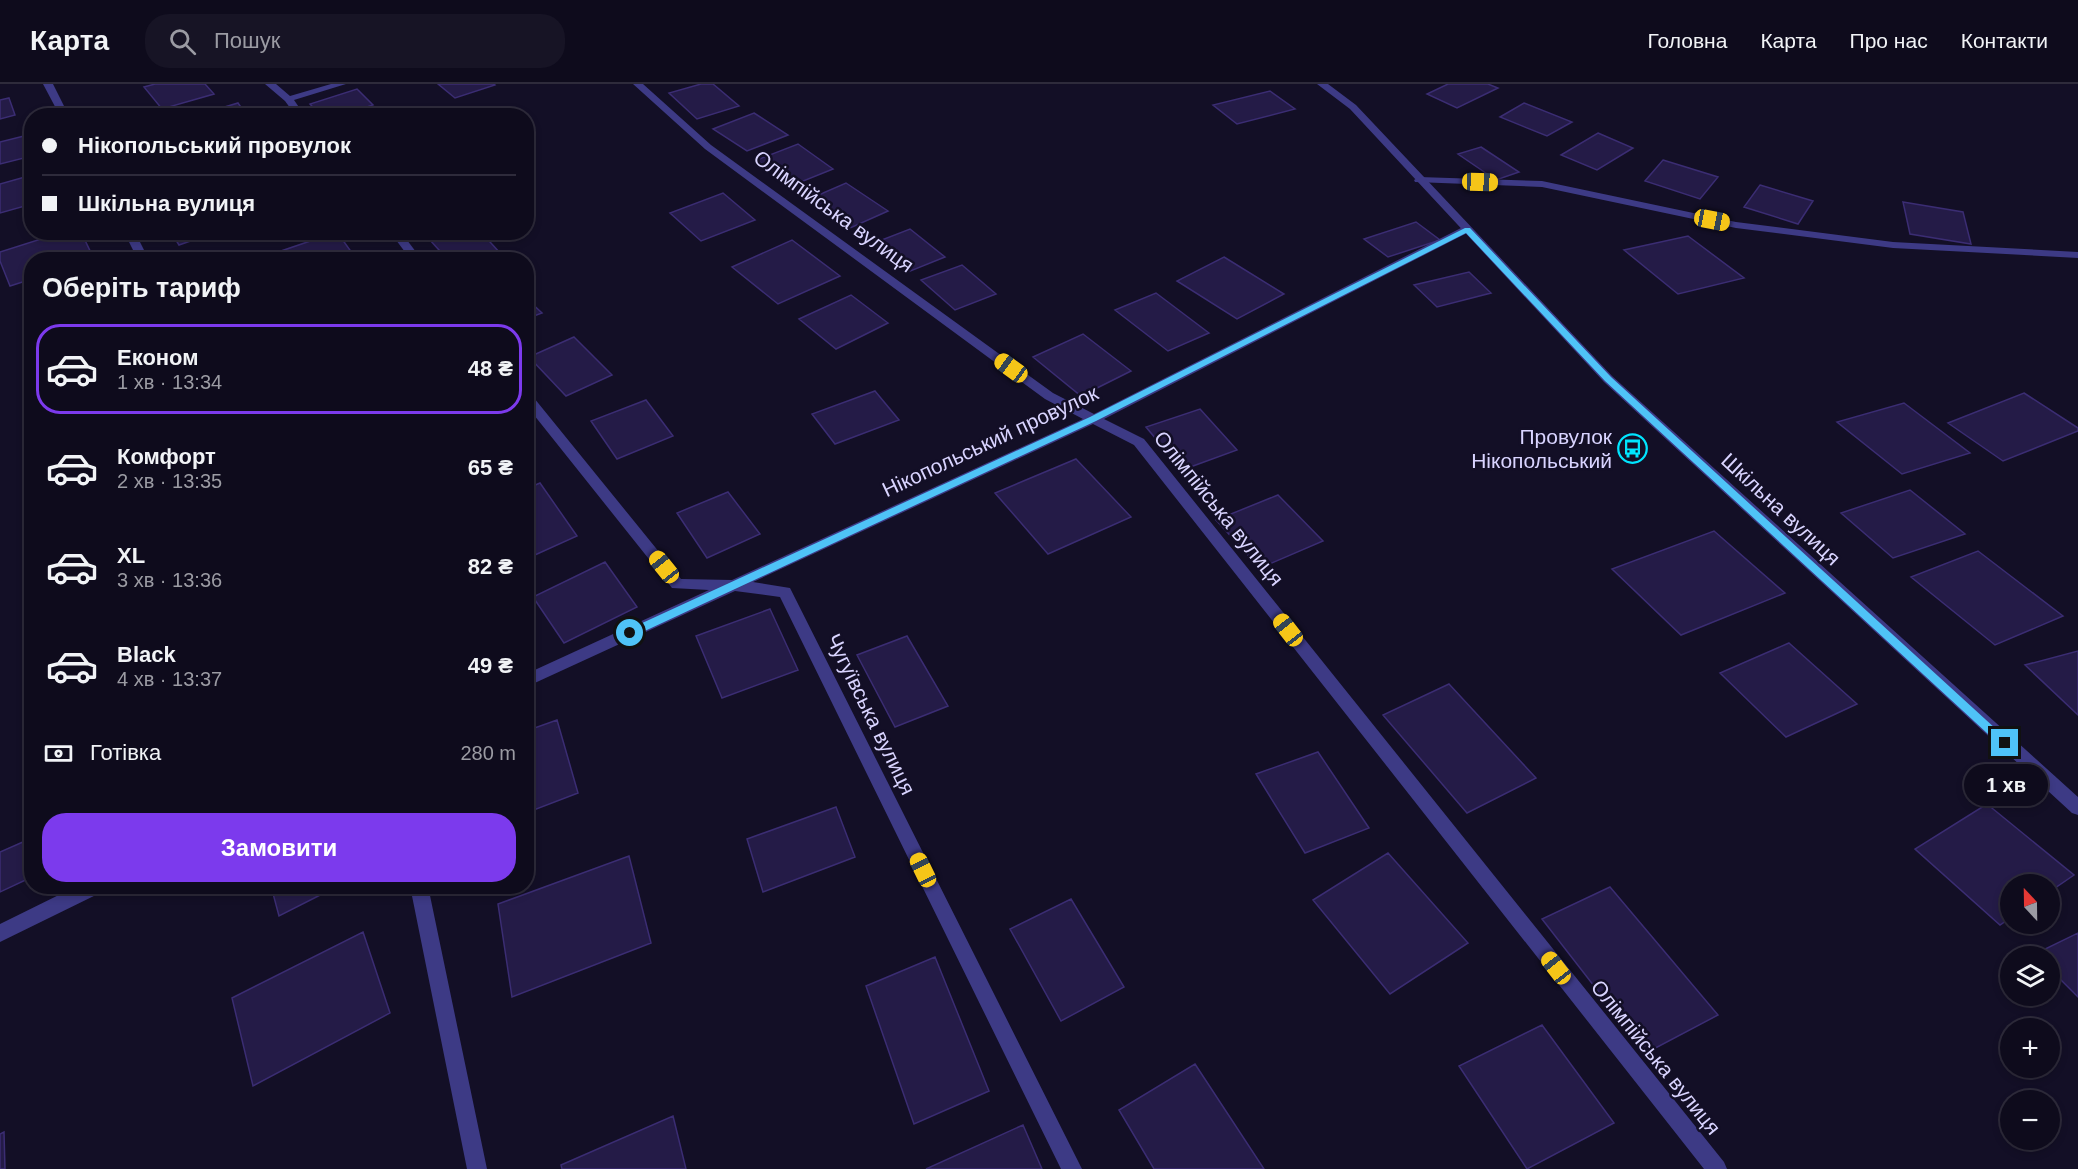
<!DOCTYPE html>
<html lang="uk">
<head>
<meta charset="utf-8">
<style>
	body { margin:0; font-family:Arial,sans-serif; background:#171425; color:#f1f3f6; height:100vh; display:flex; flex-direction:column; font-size:22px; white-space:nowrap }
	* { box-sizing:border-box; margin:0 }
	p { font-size:20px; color:#9b9ba3 }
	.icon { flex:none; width:33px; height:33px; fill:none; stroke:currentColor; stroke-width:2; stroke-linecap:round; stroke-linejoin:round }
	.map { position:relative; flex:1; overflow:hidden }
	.panel { position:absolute; left:24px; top:168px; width:510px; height:642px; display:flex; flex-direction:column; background:#0e0b1c; border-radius:24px; box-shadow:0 3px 9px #0003,0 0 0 2px #2e2b3b }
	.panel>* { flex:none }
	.guide { position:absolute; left:24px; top:24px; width:510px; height:132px; border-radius:24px; box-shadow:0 3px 9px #0003,0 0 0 2px #2e2b3b; display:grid; align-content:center; height:132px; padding:0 18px; background:#0e0b1c }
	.needle { width:39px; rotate:338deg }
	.fabs { position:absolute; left:2000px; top:790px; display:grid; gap:12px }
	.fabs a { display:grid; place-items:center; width:60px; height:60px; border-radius:50%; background:#0e0b1c; box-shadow:0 3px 9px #0003,0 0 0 2px #2e2b3b; font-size:30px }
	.end { position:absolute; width:27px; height:27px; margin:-14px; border:8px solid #4fc3f7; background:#111; box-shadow:0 0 0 3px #111 }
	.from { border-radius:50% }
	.bubble { position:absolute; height:42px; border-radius:21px; background:#0e0b1c; box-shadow:0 3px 9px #0003,0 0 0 2px #2e2b3b; font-size:20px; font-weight:800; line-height:42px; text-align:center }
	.car { position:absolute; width:18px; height:36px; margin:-18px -9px; border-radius:8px; box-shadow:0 0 4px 2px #0007; background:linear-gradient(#f5c518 24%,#345 0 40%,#f5c518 0 76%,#345 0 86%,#f5c518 0) }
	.guide b { display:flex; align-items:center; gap:21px; height:57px; font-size:22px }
	.guide b+b { border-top:2px solid #2e2b3b }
	.guide i { width:15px; height:15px; background:#f1f3f6 }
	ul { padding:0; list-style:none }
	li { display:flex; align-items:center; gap:18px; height:90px; margin:0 12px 9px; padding:0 6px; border:3px solid transparent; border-radius:24px }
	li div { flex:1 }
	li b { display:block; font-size:22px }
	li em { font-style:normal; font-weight:800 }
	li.on { border-color:#7c3aed }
	li>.icon { width:54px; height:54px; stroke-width:1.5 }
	h2 { padding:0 18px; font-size:27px; line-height:72px }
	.pay { display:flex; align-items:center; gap:15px; height:66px; padding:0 18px; font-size:22px }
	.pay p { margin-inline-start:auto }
	.button { display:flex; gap:12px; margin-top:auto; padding:12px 18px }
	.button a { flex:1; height:69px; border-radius:24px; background:#7c3aed; color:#fff; font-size:24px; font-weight:800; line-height:69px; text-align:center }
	header { display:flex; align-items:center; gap:36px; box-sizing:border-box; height:84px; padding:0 30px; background:#0e0b1c; border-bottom:2px solid #2e2b3b }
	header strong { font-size:28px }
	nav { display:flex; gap:33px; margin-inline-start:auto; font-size:21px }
	.search { width:420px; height:54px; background:#171425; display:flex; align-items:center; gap:15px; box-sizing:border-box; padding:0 21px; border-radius:24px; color:#9b9ba3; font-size:22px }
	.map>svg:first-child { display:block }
</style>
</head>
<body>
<header>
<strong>Карта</strong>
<div class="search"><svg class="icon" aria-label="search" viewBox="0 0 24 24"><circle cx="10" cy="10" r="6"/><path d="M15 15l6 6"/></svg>Пошук</div>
<nav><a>Головна</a><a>Карта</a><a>Про нас</a><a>Контакти</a></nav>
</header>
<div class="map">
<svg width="2078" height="1085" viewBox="0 0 2078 1085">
	<rect width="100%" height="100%" fill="#130f26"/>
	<path fill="#241b47" stroke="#3b2d73" stroke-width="1.5" d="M 155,0 L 205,0 L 214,10 L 162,25 L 144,3 Z
		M 438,0 L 494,0 L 495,1 L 455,14 Z
		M 701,0 L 713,0 L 739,22 L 697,35 L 669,9 Z
		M 1448,0 L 1488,0 L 1498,4 L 1457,24 L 1427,10 Z
		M 357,5 L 373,21 L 340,32 L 321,32 L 310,20 Z
		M 1270,7 L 1295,25 L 1237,40 L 1213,21 Z
		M 9,14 L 15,31 L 0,35 L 0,16 Z
		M 238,19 L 247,32 L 195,32 Z
		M 1524,19 L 1572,38 L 1547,52 L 1500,33 Z
		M 140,24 L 147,32 L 115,32 Z
		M 754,29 L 788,51 L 747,67 L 713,45 Z
		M 1598,49 L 1633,64 L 1597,86 L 1561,71 Z
		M 32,50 L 32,72 L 0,80 L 0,58 Z
		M 798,60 L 833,85 L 791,102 L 757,76 Z
		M 1481,63 L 1519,88 L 1496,96 L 1458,70 Z
		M 1663,76 L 1718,93 L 1700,115 L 1645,97 Z
		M 32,91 L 32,120 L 0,129 L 0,100 Z
		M 846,99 L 888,127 L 848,145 L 807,116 Z
		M 1760,101 L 1813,117 L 1798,140 L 1744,123 Z
		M 723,109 L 755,136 L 701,157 L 670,129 Z
		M 1903,118 L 1963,128 L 1971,160 L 1910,150 Z
		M 1416,138 L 1440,156 L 1388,173 L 1364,155 Z
		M 910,145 L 945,173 L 908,188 L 874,159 Z
		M 63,148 L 81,148 L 94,175 L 32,176 L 32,195 L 10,202 L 0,177 L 0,168 Z
		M 171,148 L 216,148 L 179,161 Z
		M 337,148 L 357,176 L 286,176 L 281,167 Z
		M 453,148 L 481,148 L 500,169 L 482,176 L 448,176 L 430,156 Z
		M 1688,152 L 1744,194 L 1678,210 L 1624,166 Z
		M 792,156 L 840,192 L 778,220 L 732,183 Z
		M 1224,173 L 1284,210 L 1237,235 L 1177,197 Z
		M 962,181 L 996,210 L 955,226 L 921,196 Z
		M 1469,188 L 1491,209 L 1437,223 L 1414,201 Z
		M 1156,209 L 1209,249 L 1168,267 L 1115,226 Z
		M 851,211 L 888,239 L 836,265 L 799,235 Z
		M 526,214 L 542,229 L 526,235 Z
		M 1083,250 L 1131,287 L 1081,312 L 1033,273 Z
		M 574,253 L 612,291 L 566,312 L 529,273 Z
		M 875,307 L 899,336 L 835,360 L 812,330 Z
		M 2024,309 L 2078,344 L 2078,347 L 2003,377 L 1948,339 Z
		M 646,316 L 673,352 L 617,375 L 591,337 Z
		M 1904,319 L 1970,369 L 1902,390 L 1837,338 Z
		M 1200,325 L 1237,366 L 1182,386 L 1146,343 Z
		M 1076,375 L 1131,433 L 1048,470 L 995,409 Z
		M 540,399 L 577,452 L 526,475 L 526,405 Z
		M 1910,406 L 1965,450 L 1893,474 L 1841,429 Z
		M 728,408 L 760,450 L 707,474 L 677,429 Z
		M 1278,411 L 1323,457 L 1260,484 L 1216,436 Z
		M 1714,447 L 1785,509 L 1681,551 L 1612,485 Z
		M 1978,467 L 2063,532 L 1995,561 L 1911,493 Z
		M 605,478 L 637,523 L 564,559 L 533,513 Z
		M 770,525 L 798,586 L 722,614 L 696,552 Z
		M 907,552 L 948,622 L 895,643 L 857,571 Z
		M 1789,559 L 1857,620 L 1786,653 L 1720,589 Z
		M 2078,567 L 2078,631 L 2025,581 Z
		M 1449,600 L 1536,694 L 1467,729 L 1383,631 Z
		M 557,636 L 578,709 L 526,729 L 526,647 Z
		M 1318,668 L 1369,744 L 1305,769 L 1256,690 Z
		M 1987,720 L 2074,791 L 2049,808 L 2049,801 L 2010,801 L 2010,834 L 2000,841 L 1915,765 Z
		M 836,723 L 855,773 L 763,808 L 747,755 Z
		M 32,754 L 32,793 L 0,808 L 0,768 Z
		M 1388,769 L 1468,859 L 1390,910 L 1313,816 Z
		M 629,772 L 651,859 L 512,913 L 498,820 Z
		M 271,802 L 338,802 L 279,832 Z
		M 1610,803 L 1718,931 L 1646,969 L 1542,835 Z
		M 1071,815 L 1124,903 L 1061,937 L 1010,845 Z
		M 363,848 L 390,929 L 253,1002 L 232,914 Z
		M 2078,849 L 2078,913 L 2049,884 L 2049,873 L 2038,873 L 2035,870 Z
		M 935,873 L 989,1007 L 914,1040 L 866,902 Z
		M 1542,941 L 1614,1039 L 1527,1085 L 1459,982 Z
		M 1195,980 L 1264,1085 L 1154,1085 L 1119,1026 Z
		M 673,1032 L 686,1085 L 562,1085 L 561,1081 Z
		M 1023,1041 L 1042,1085 L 926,1085 Z
		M 4,1048 L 5,1085 L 0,1085 L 0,1050 Z"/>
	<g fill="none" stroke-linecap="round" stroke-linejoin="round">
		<path fill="#3d3a85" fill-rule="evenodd" d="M 1419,93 L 1542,97 L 1736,138 L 1893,158 L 2078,168 L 2078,174 L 1893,164 L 1736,144 L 1542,103 L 1415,98 L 1414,96 Z"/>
		<path fill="#3d3a85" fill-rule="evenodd" d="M 43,0 L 53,0 L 69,32 L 60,32 Z
			M 265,0 L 276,0 L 290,12 L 331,0 L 346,0 L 294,16 L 305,32 L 296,32 L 285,17 Z
			M 633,0 L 643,0 L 711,61 L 1053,309 L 1094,330 L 1463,143 L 1471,143 L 1471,147 L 1104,335 L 1144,355 L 1724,1078 L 1727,1085 L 1704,1085 L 1134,361 L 1093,340 L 753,498 L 790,504 L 1082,1085 L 1061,1085 L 780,513 L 735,507 L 526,603 L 526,590 L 709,506 L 672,504 L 526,321 L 526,308 L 530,309 L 681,495 L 732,496 L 1083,335 L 1045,315 L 705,65 Z
			M 124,148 L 135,148 L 149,176 L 138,176 Z
			M 390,148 L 401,148 L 422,176 L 411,176 Z
			M 77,802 L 105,802 L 102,808 L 0,858 L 0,840 Z
			M 410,802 L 428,802 L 487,1085 L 467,1085 Z"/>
		<path fill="#3d3a85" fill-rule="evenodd" d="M 1317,0 L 1328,0 L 1356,21 L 1612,292 L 2078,713 L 2078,731 L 2072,729 L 1604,298 L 1350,25 Z"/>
	</g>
	<path fill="#4fc3f7" d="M 1465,144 L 1470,144 L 1611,293 L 2008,656 L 2008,662 L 2001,662 L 1605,297 L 1466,149 L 1096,337 L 634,552 L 630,553 L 626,549 L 627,546 L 1090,333 Z"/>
	<defs>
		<symbol id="bus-ring" viewBox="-11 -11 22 22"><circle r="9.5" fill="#130f26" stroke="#00e5ff" stroke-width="1.5"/><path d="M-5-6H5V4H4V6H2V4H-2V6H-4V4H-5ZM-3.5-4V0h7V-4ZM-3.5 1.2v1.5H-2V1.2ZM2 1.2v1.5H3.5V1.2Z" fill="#00e5ff"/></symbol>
	</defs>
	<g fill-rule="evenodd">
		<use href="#bus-ring" x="1616" y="348" width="33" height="33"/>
	</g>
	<g text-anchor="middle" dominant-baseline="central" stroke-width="5" stroke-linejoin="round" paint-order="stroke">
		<g font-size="21" fill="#d9d4ff" stroke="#130f26">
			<text transform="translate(834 127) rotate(36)">Олімпійська вулиця</text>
			<text transform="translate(990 357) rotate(-25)">Нікопольський провулок</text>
			<text transform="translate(1219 424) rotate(51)">Олімпійська вулиця</text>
			<text transform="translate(1781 425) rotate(43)">Шкільна вулиця</text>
			<text transform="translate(871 630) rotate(64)">Чугуївська вулиця</text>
			<text transform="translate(1656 973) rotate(51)">Олімпійська вулиця</text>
		</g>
		<g font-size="21" fill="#d9d4ff" stroke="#130f26" text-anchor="end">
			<text x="1612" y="352">Провулок<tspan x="1612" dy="24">Нікопольський</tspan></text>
		</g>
	</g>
</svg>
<div class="fabs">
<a><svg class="needle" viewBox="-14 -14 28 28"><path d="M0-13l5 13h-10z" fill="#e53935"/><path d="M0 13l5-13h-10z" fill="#9b9ba3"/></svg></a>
<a><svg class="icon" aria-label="layers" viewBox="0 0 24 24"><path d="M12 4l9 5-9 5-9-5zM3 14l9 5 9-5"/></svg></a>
<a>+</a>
<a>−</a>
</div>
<i class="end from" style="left:630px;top:549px"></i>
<i class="end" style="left:2005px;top:659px"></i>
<div class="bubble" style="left:1964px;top:680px;width:84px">1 хв</div>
<i class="car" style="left:1480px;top:98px;rotate:92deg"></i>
<i class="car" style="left:1712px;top:136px;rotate:101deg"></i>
<i class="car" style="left:1011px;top:284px;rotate:306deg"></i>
<i class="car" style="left:664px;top:483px;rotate:321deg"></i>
<i class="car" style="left:1288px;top:546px;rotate:322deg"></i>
<i class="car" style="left:923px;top:786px;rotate:334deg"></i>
<i class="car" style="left:1556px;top:884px;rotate:322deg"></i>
<div class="guide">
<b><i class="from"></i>Нікопольський провулок</b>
<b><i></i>Шкільна вулиця</b>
</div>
<section class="panel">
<h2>Оберіть тариф</h2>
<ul>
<li class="on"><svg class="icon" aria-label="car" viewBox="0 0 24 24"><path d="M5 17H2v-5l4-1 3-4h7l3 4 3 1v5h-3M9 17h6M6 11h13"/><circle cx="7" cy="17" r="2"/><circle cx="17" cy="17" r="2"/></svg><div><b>Економ</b><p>1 хв · 13:34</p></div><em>48 ₴</em></li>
<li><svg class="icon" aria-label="car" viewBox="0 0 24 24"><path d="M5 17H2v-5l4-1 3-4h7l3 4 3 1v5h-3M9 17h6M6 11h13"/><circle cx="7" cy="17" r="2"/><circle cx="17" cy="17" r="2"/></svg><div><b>Комфорт</b><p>2 хв · 13:35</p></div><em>65 ₴</em></li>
<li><svg class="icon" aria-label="car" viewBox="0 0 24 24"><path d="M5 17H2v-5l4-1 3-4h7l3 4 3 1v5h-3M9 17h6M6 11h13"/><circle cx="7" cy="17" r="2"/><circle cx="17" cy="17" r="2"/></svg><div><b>XL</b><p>3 хв · 13:36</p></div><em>82 ₴</em></li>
<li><svg class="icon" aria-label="car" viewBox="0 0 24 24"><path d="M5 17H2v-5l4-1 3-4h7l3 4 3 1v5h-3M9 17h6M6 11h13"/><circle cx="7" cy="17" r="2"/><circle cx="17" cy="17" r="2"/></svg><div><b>Black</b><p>4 хв · 13:37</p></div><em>49 ₴</em></li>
</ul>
<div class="pay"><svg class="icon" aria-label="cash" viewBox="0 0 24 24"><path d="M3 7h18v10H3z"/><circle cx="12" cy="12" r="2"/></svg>Готівка<p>280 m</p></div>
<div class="button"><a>Замовити</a></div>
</section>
</div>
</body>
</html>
